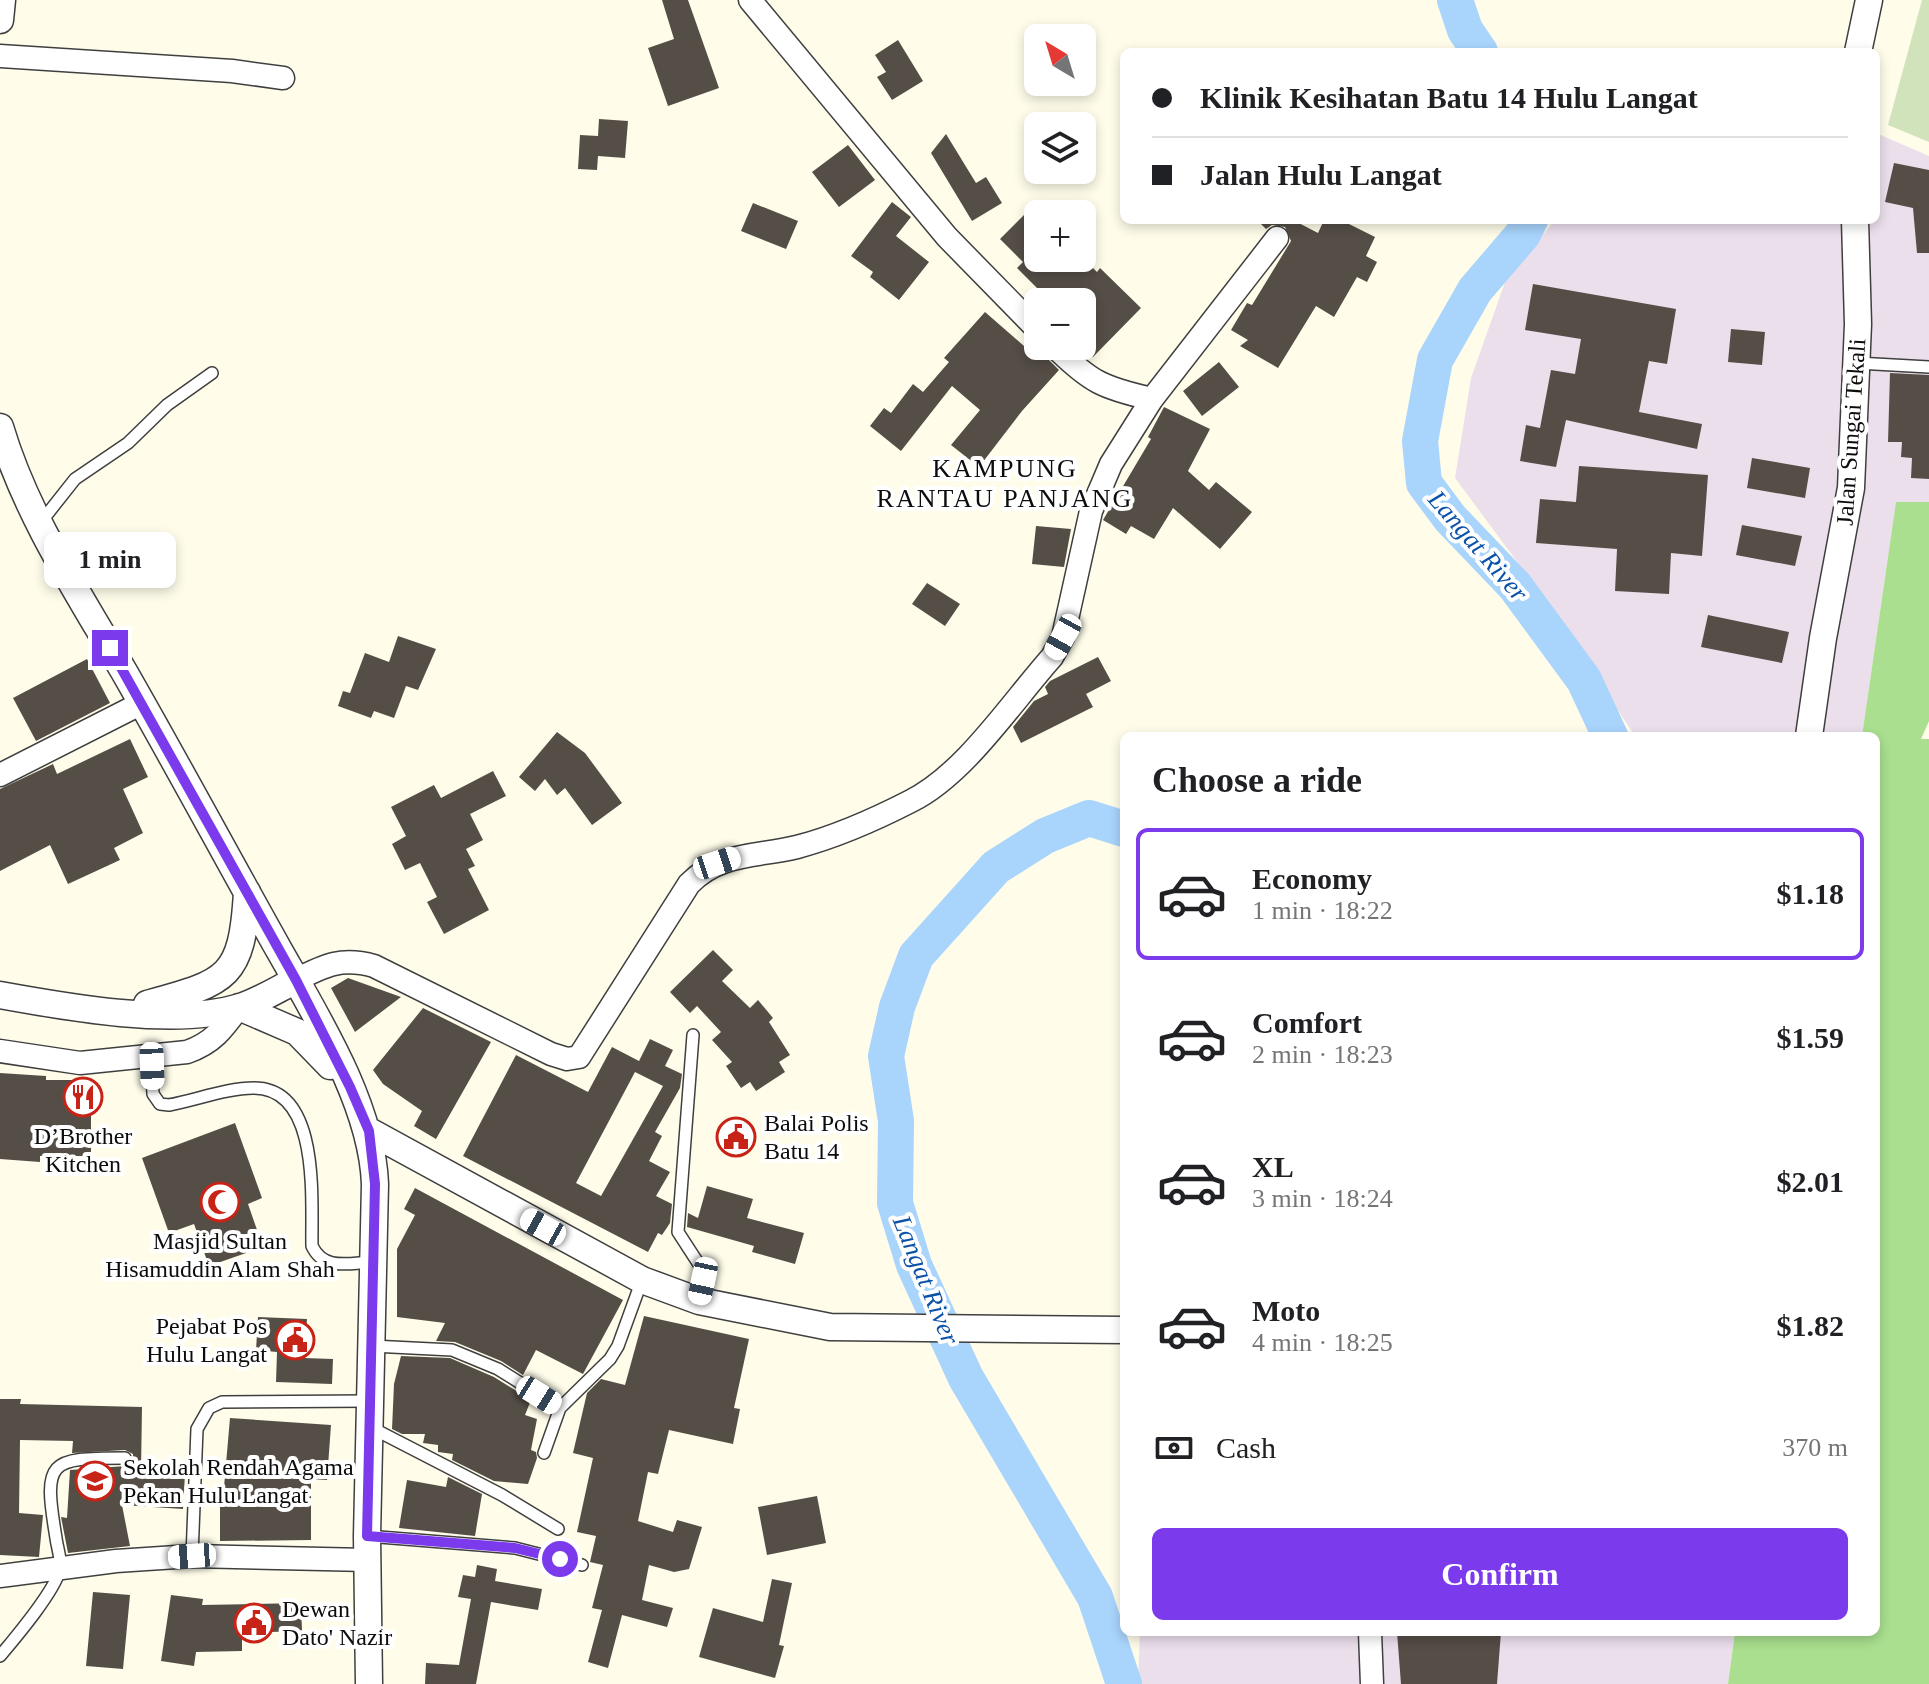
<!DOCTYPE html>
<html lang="en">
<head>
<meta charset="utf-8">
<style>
	body { margin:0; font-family:"Times New Roman",serif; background:#f6f6f6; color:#202124; height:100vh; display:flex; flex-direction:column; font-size:30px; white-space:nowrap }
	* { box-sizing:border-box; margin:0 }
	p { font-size:26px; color:#757577 }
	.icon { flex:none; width:44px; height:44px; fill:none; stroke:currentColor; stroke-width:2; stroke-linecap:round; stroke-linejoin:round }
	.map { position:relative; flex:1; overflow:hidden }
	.details { position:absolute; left:1120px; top:732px; width:760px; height:904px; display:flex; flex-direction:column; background:#fff; border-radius:12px; box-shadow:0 4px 12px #0003 }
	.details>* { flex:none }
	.banner { position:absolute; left:1120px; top:48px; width:760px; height:176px; border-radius:12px; box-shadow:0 4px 12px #0003; display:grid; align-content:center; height:176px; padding:0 32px; background:#fff }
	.needle { width:52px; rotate:322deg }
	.controls { position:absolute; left:1024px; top:24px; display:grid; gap:16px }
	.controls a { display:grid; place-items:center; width:72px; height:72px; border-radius:12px; background:#fff; box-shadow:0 4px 12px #0003; font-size:40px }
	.end { position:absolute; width:36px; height:36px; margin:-18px; border:10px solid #7c3aed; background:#fff; box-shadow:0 0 0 4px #fff }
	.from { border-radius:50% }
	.bubble { position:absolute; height:56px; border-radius:12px; background:#fff; box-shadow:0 4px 12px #0003; font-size:26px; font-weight:600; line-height:56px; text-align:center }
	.car { position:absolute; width:24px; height:48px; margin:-24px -12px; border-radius:10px; box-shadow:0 0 6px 2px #0007; background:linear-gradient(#fff 24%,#345 0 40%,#fff 0 76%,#345 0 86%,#fff 0) }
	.banner b { display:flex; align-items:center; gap:28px; height:76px; font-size:30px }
	.banner b+b { border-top:2px solid #e0e0e0 }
	.banner i { width:20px; height:20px; background:#202124 }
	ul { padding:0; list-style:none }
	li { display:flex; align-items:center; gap:24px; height:132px; margin:0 16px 12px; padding:0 16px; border:4px solid transparent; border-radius:12px }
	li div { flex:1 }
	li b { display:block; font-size:30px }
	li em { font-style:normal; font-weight:600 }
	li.current { border-color:#7c3aed }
	li>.icon { width:72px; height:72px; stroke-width:1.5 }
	h2 { padding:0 32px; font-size:36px; line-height:96px }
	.pay { display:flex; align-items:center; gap:20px; height:88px; padding:0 32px; font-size:30px }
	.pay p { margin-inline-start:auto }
	.button { display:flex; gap:16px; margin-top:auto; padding:16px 32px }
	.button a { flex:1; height:92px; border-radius:12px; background:#7c3aed; color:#fff; font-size:32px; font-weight:600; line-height:92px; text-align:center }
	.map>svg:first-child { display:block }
</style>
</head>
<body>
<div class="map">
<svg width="1929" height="1684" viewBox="0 0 1929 1684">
	<rect width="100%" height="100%" fill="#fffdea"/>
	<path fill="#ecdfec" d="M 1876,133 L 1929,156 L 1929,502 L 1896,503 L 1862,736 L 1635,736 L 1538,590 L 1455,478 L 1471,378 L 1505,282 L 1555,220 L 1876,220 Z
		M 1140,1632 L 1735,1632 L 1728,1684 L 1138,1684 Z"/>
	<path fill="#a9df8e" d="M 1896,502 L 1929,502 L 1929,721 L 1921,739 L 1929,739 L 1929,1684 L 1728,1684 L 1735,1632 L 1876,1632 L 1876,736 L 1862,736 Z"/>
	<path fill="#d1e3ba" d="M 1922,0 L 1929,0 L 1929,142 L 1888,125 Z"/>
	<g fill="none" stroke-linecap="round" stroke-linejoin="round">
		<path stroke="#a9d4fc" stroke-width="36" d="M 1455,0 L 1465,30 L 1480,52
			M 1530,220 L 1523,234 L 1475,290 L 1435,360 L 1420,441 L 1424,483 L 1450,518 L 1515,586 L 1584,680 L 1610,736
			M 1124,1684 L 1095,1597 L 966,1378 L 914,1265 L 895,1203 L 896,1121 L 886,1056 L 897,1007 L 916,956 L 996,867 L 1045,836 L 1089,818 L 1124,829"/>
	</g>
	<path fill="#554e47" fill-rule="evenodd" d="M 662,0 L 688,0 L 719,88 L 668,106 L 648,48 L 674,39 Z
		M 898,40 L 923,81 L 892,100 L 877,77 L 886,72 L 875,55 Z
		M 599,119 L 628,121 L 625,158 L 598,156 L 597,170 L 578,169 L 580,135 L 598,136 Z
		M 946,134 L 976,183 L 986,177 L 1002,203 L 972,221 L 931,153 Z
		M 848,145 L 875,180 L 839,207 L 812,172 Z
		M 1894,163 L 1929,170 L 1929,253 L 1917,253 L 1913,208 L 1885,202 Z
		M 1038,201 L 1038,258 L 1083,258 L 1097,272 L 1100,268 L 1141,308 L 1093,357 L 1082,346 L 1082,302 L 1051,302 L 1017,268 L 1023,262 L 1000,239 Z
		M 892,202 L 911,217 L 896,236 L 929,262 L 899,300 L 870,277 L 873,272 L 851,256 Z
		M 753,203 L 798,221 L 786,249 L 741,231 Z
		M 1257,220 L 1293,220 L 1318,233 L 1324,220 L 1341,220 L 1375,237 L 1366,256 L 1377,262 L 1367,282 L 1357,277 L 1334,317 L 1316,306 L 1278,368 L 1240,346 L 1248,340 L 1231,330 L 1247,303 L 1252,305 L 1291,241 L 1285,227 L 1272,225 L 1266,229 Z
		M 1533,284 L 1676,309 L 1667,364 L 1649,361 L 1639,412 L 1702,424 L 1697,449 L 1566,420 L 1556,467 L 1520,461 L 1526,425 L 1540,428 L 1551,370 L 1575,374 L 1581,339 L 1525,330 Z
		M 985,312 L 1024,346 L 1029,341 L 1038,344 L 1044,355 L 1059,370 L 1022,411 L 979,467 L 951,445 L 980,410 L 952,386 L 901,451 L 870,426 L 884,408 L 891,413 L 913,384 L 923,392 L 949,362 L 944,358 Z
		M 1731,329 L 1765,332 L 1762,365 L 1728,362 Z
		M 1219,362 L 1239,387 L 1202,416 L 1183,391 Z
		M 1890,373 L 1929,375 L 1929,479 L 1911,478 L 1912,458 L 1901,457 L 1902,442 L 1888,442 Z
		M 1164,407 L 1210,429 L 1188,471 L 1209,490 L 1216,482 L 1252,512 L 1220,549 L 1173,508 L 1154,539 L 1131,526 L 1126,534 L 1103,520 L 1151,439 L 1148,437 Z
		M 1752,458 L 1810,468 L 1805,498 L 1747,488 Z
		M 1579,466 L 1708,475 L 1702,556 L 1671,553 L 1669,594 L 1615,591 L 1617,549 L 1536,543 L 1540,499 L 1576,502 Z
		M 1742,525 L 1802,536 L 1795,566 L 1736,555 Z
		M 1036,526 L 1071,529 L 1064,567 L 1032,564 Z
		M 927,583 L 960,604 L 945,626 L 912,604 Z
		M 1708,615 L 1789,632 L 1782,663 L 1701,647 Z
		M 398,636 L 436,649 L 418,690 L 406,686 L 394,718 L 374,711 L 371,718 L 338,706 L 343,691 L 350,693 L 365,653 L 389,662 Z
		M 1098,657 L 1111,681 L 1086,694 L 1093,707 L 1021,743 L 1013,727 L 1034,701 L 1048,694 L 1045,687 L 1050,681 Z
		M 87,659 L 110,703 L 36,741 L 13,698 Z
		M 557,732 L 585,753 L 622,803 L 592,825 L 565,788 L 557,795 L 545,779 L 535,791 L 519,777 Z
		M 130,739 L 148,777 L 123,789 L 143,833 L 114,848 L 120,860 L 68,884 L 50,845 L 0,871 L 0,789 L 53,764 L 57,774 Z
		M 493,771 L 506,796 L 470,814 L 483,840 L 466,849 L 475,866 L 468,869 L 489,910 L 444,934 L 427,902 L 437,897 L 420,863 L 405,870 L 392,844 L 406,836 L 391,807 L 434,785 L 441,798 Z
		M 713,950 L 733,970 L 722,981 L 750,1008 L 758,1000 L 773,1018 L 769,1022 L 790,1055 L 779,1062 L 785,1072 L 756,1091 L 750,1082 L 741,1088 L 726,1066 L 732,1062 L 712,1040 L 721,1032 L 697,1006 L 690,1013 L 670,992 Z
		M 348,978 L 401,997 L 355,1032 L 331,988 Z
		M 423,1008 L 491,1042 L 436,1139 L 414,1126 L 422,1111 L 383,1084 L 373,1070 Z
		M 650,1039 L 673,1050 L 665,1066 L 682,1074 L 680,1088 L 655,1132 L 662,1136 L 649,1161 L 670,1172 L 656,1196 L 672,1204 L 670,1223 L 662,1235 L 658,1233 L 648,1252 L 463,1156 L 516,1055 L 588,1092 L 612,1047 L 639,1061 ZM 635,1072 L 663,1086 L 601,1196 L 576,1183 Z
		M 0,1073 L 46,1076 L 46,1080 L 91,1080 L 91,1156 L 40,1156 L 40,1162 L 0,1159 Z
		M 235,1123 L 262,1198 L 248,1204 L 263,1247 L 209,1266 L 194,1224 L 169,1233 L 142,1158 Z
		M 707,1186 L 753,1199 L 747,1218 L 804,1233 L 795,1264 L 752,1252 L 754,1246 L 687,1227 L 688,1213 L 698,1218 Z
		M 415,1188 L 623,1300 L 583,1374 L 536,1350 L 523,1375 L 501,1361 L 455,1342 L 436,1341 L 445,1323 L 397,1317 L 397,1249 L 415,1215 L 404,1209 Z
		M 644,1316 L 749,1339 L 734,1408 L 740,1409 L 733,1444 L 669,1430 L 658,1474 L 648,1472 L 638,1521 L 673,1532 L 677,1520 L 702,1527 L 689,1569 L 674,1572 L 649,1565 L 642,1600 L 673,1608 L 667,1627 L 622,1615 L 608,1668 L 588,1662 L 602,1610 L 592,1608 L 603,1565 L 590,1562 L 596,1536 L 577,1532 L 593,1458 L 573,1453 L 587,1393 L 601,1379 L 625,1385 Z
		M 258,1317 L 307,1319 L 304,1358 L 333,1359 L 332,1384 L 276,1382 L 277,1352 L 256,1350 Z
		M 401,1356 L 450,1358 L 494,1377 L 531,1400 L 525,1415 L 537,1419 L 531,1450 L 536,1452 L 537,1458 L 528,1484 L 494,1481 L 452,1460 L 453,1454 L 438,1452 L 438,1445 L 423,1443 L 425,1434 L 402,1434 L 392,1429 L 394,1384 Z
		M 0,1399 L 21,1399 L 20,1404 L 142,1407 L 141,1471 L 185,1474 L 183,1509 L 122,1505 L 130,1546 L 68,1553 L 61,1517 L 67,1518 L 70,1470 L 126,1466 L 133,1461 L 133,1454 L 125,1450 L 72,1453 L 73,1441 L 20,1440 L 19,1513 L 43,1515 L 39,1557 L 0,1555 Z
		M 230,1418 L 331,1425 L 327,1480 L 311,1479 L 311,1540 L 220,1541 L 220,1487 L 224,1487 Z
		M 448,1477 L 482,1494 L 475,1536 L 399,1528 L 407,1480 L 446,1487 Z
		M 817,1496 L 826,1543 L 767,1555 L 758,1507 Z
		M 477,1565 L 497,1569 L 495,1581 L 542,1589 L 538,1610 L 491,1602 L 476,1684 L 425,1684 L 426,1663 L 459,1665 L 471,1599 L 458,1597 L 463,1575 L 475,1577 Z
		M 772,1579 L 792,1583 L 779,1645 L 784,1646 L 775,1678 L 699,1657 L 713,1608 L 763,1622 Z
		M 93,1592 L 130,1595 L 123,1669 L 86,1666 Z
		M 171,1595 L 203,1599 L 202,1605 L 301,1603 L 302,1631 L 242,1633 L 242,1651 L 196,1652 L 194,1666 L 161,1661 Z
		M 1397,1632 L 1501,1632 L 1497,1684 L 1401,1684 Z"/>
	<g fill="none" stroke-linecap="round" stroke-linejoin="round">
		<defs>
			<path id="service" d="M 1857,363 L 1929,367
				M 41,522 L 75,479 L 128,443 L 167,405 L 212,373
				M 693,1035 L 678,1232 L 702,1269 L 699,1301
				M 151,1056 L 153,1094 L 160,1104 L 169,1105 C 196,1100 227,1088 254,1088 C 321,1088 311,1201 312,1246 C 324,1271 348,1263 373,1262
				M 372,1346 L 452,1350 L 498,1369 L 560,1408
				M 370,1427 L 502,1495 L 558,1529
				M 544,1453 L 560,1408 L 610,1359 L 618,1346 L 642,1280
				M 367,1536 L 515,1548 L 582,1565
				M 192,1556 L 197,1429 L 209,1408 L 222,1402 L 370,1401
				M 0,1656 C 16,1637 55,1591 60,1569 C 62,1561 57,1547 56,1538 C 43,1460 48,1458 125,1458"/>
			<path id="minor" d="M 750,0 L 947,237 L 1038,330
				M 0,56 L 232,71 L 283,78
				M 1054,346 C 1090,382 1103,388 1152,399
				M 0,775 L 142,703
				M 296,980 C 325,965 342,957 374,966 L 551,1054 L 567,1059 L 579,1057 L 689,884 C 720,852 757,857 797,847 C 835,837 876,819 911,801 C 965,774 1011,703 1052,657 L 1063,637 L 1091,511 L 1111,464 L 1152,399 L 1277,238
				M 0,1051 L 80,1063 L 187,1052 C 213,1043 223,1029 239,1007
				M 0,1576 L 116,1561 L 192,1556 L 368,1560
				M 1370,1632 L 1372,1684"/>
			<path id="tertiary" d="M 0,20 L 2,0
				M 1858,52 L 1869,0
				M 0,427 C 26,515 80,596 126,675 C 178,766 228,859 279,950 C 318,1019 372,1105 375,1184 L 367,1536 L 369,1684
				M 1809,736 L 1823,638 L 1851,488 L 1858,324 L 1855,220
				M 0,995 C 66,1007 176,1027 240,1007 C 259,1001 278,989 296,980
				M 147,1004 C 227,982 242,979 247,892
				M 239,1007 L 297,1032 L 330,1066
				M 369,1131 L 642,1280 L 699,1301 L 830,1327 L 1124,1330"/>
		</defs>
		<use href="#service" stroke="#3f3f3f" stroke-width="14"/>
		<use href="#minor" stroke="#3f3f3f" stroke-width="25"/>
		<use href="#tertiary" stroke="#3f3f3f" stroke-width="29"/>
		<use href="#service" stroke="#fff" stroke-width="11"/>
		<use href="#minor" stroke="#fff" stroke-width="22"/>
		<use href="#tertiary" stroke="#fff" stroke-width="26"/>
	</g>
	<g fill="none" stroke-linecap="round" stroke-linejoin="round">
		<path stroke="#7c3aed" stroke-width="10" d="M 110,648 L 296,980 L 350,1087 L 369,1131 L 375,1184 L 367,1536 L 515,1548 L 560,1559"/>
	</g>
	<defs>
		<symbol id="restaurant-ring" viewBox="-11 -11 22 22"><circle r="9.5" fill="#fff" stroke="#c82317" stroke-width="1.5"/><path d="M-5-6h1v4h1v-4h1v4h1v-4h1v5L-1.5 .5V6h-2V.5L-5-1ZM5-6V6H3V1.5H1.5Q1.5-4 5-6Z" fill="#c82317"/></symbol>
		<symbol id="civic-ring" viewBox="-11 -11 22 22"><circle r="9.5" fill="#fff" stroke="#c82317" stroke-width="1.5"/><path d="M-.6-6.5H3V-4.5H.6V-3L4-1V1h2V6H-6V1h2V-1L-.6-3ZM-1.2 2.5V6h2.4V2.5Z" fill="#c82317"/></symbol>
		<symbol id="mosque-ring" viewBox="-11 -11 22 22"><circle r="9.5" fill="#fff" stroke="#c82317" stroke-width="1.5"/><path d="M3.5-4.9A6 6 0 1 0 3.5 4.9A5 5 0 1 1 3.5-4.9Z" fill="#c82317"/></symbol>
		<symbol id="school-ring" viewBox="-11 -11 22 22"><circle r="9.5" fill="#fff" stroke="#c82317" stroke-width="1.5"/><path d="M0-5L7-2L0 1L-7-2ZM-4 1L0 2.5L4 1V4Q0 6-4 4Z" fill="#c82317"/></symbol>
	</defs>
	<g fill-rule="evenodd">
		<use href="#restaurant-ring" x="61" y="1075" width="44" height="44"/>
		<use href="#civic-ring" x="714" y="1115" width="44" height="44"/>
		<use href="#mosque-ring" x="198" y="1180" width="44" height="44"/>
		<use href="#civic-ring" x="273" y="1318" width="44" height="44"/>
		<use href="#school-ring" x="73" y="1459" width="44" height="44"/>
		<use href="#civic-ring" x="232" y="1601" width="44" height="44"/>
	</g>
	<g text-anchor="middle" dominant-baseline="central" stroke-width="8" stroke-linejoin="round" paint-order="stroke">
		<g font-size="24" fill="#0c0c0c" stroke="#fff">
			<text transform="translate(1851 432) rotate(-86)">Jalan Sungai Tekali</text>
		</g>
		<g font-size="24" fill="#0c0c0c" stroke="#fff" text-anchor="start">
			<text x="764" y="1123">Balai Polis<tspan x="764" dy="28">Batu 14</tspan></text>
			<text x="83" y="1136" text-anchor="middle">D’Brother<tspan x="83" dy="28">Kitchen</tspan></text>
			<text x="220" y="1241" text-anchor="middle">Masjid Sultan<tspan x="220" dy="28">Hisamuddin Alam Shah</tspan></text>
			<text x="267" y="1326" text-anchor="end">Pejabat Pos<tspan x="267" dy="28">Hulu Langat</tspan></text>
			<text x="123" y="1467">Sekolah Rendah Agama<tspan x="123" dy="28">Pekan Hulu Langat</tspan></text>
			<text x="282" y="1609">Dewan<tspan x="282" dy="28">Dato' Nazir</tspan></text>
		</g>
		<g font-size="26" letter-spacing="2" fill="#0c0c0c" stroke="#fff">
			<text x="1005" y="468">KAMPUNG<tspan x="1005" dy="30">RANTAU PANJANG</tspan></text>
		</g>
		<g font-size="26" font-style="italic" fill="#0a51a8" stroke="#fff">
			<text transform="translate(1478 546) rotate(49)">Langat River</text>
			<text transform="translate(926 1280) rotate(68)">Langat River</text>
		</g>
	</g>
</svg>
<div class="controls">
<a><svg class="needle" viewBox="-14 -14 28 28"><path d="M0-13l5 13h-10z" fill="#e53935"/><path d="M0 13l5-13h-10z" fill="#757577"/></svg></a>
<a><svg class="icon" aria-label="layers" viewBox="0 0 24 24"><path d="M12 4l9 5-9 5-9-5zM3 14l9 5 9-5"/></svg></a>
<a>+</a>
<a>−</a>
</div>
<i class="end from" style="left:560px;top:1559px"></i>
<i class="end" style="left:110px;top:648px"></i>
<div class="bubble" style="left:44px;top:532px;width:132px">1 min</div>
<i class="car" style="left:1063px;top:637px;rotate:209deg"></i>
<i class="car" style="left:717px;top:863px;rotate:72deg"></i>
<i class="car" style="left:152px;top:1066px;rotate:178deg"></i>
<i class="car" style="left:543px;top:1227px;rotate:299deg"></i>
<i class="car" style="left:703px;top:1281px;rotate:192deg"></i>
<i class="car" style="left:539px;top:1395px;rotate:122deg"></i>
<i class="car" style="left:192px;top:1556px;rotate:266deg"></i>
<div class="banner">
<b><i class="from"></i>Klinik Kesihatan Batu 14 Hulu Langat</b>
<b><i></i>Jalan Hulu Langat</b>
</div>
<section class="details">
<h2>Choose a ride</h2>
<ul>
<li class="current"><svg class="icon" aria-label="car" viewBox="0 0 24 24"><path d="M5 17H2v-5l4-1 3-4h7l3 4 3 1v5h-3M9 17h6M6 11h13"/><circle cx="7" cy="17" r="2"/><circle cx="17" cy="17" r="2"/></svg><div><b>Economy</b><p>1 min · 18:22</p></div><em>$1.18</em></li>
<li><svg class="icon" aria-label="car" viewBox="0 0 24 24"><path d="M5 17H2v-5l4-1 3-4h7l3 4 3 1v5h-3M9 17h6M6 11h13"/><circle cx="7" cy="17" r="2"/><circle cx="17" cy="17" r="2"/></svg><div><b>Comfort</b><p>2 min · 18:23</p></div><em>$1.59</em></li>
<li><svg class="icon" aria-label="car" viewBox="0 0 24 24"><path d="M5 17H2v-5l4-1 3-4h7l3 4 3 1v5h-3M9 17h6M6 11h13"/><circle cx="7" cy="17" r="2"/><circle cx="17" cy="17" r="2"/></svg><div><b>XL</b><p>3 min · 18:24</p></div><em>$2.01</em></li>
<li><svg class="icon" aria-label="car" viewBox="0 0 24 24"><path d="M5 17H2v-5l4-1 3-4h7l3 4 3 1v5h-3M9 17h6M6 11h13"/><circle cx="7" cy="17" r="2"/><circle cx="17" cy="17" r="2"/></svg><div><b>Moto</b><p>4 min · 18:25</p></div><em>$1.82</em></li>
</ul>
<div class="pay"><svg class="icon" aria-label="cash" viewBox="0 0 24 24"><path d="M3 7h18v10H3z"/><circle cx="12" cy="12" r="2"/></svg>Cash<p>370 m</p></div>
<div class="button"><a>Confirm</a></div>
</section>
</div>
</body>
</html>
